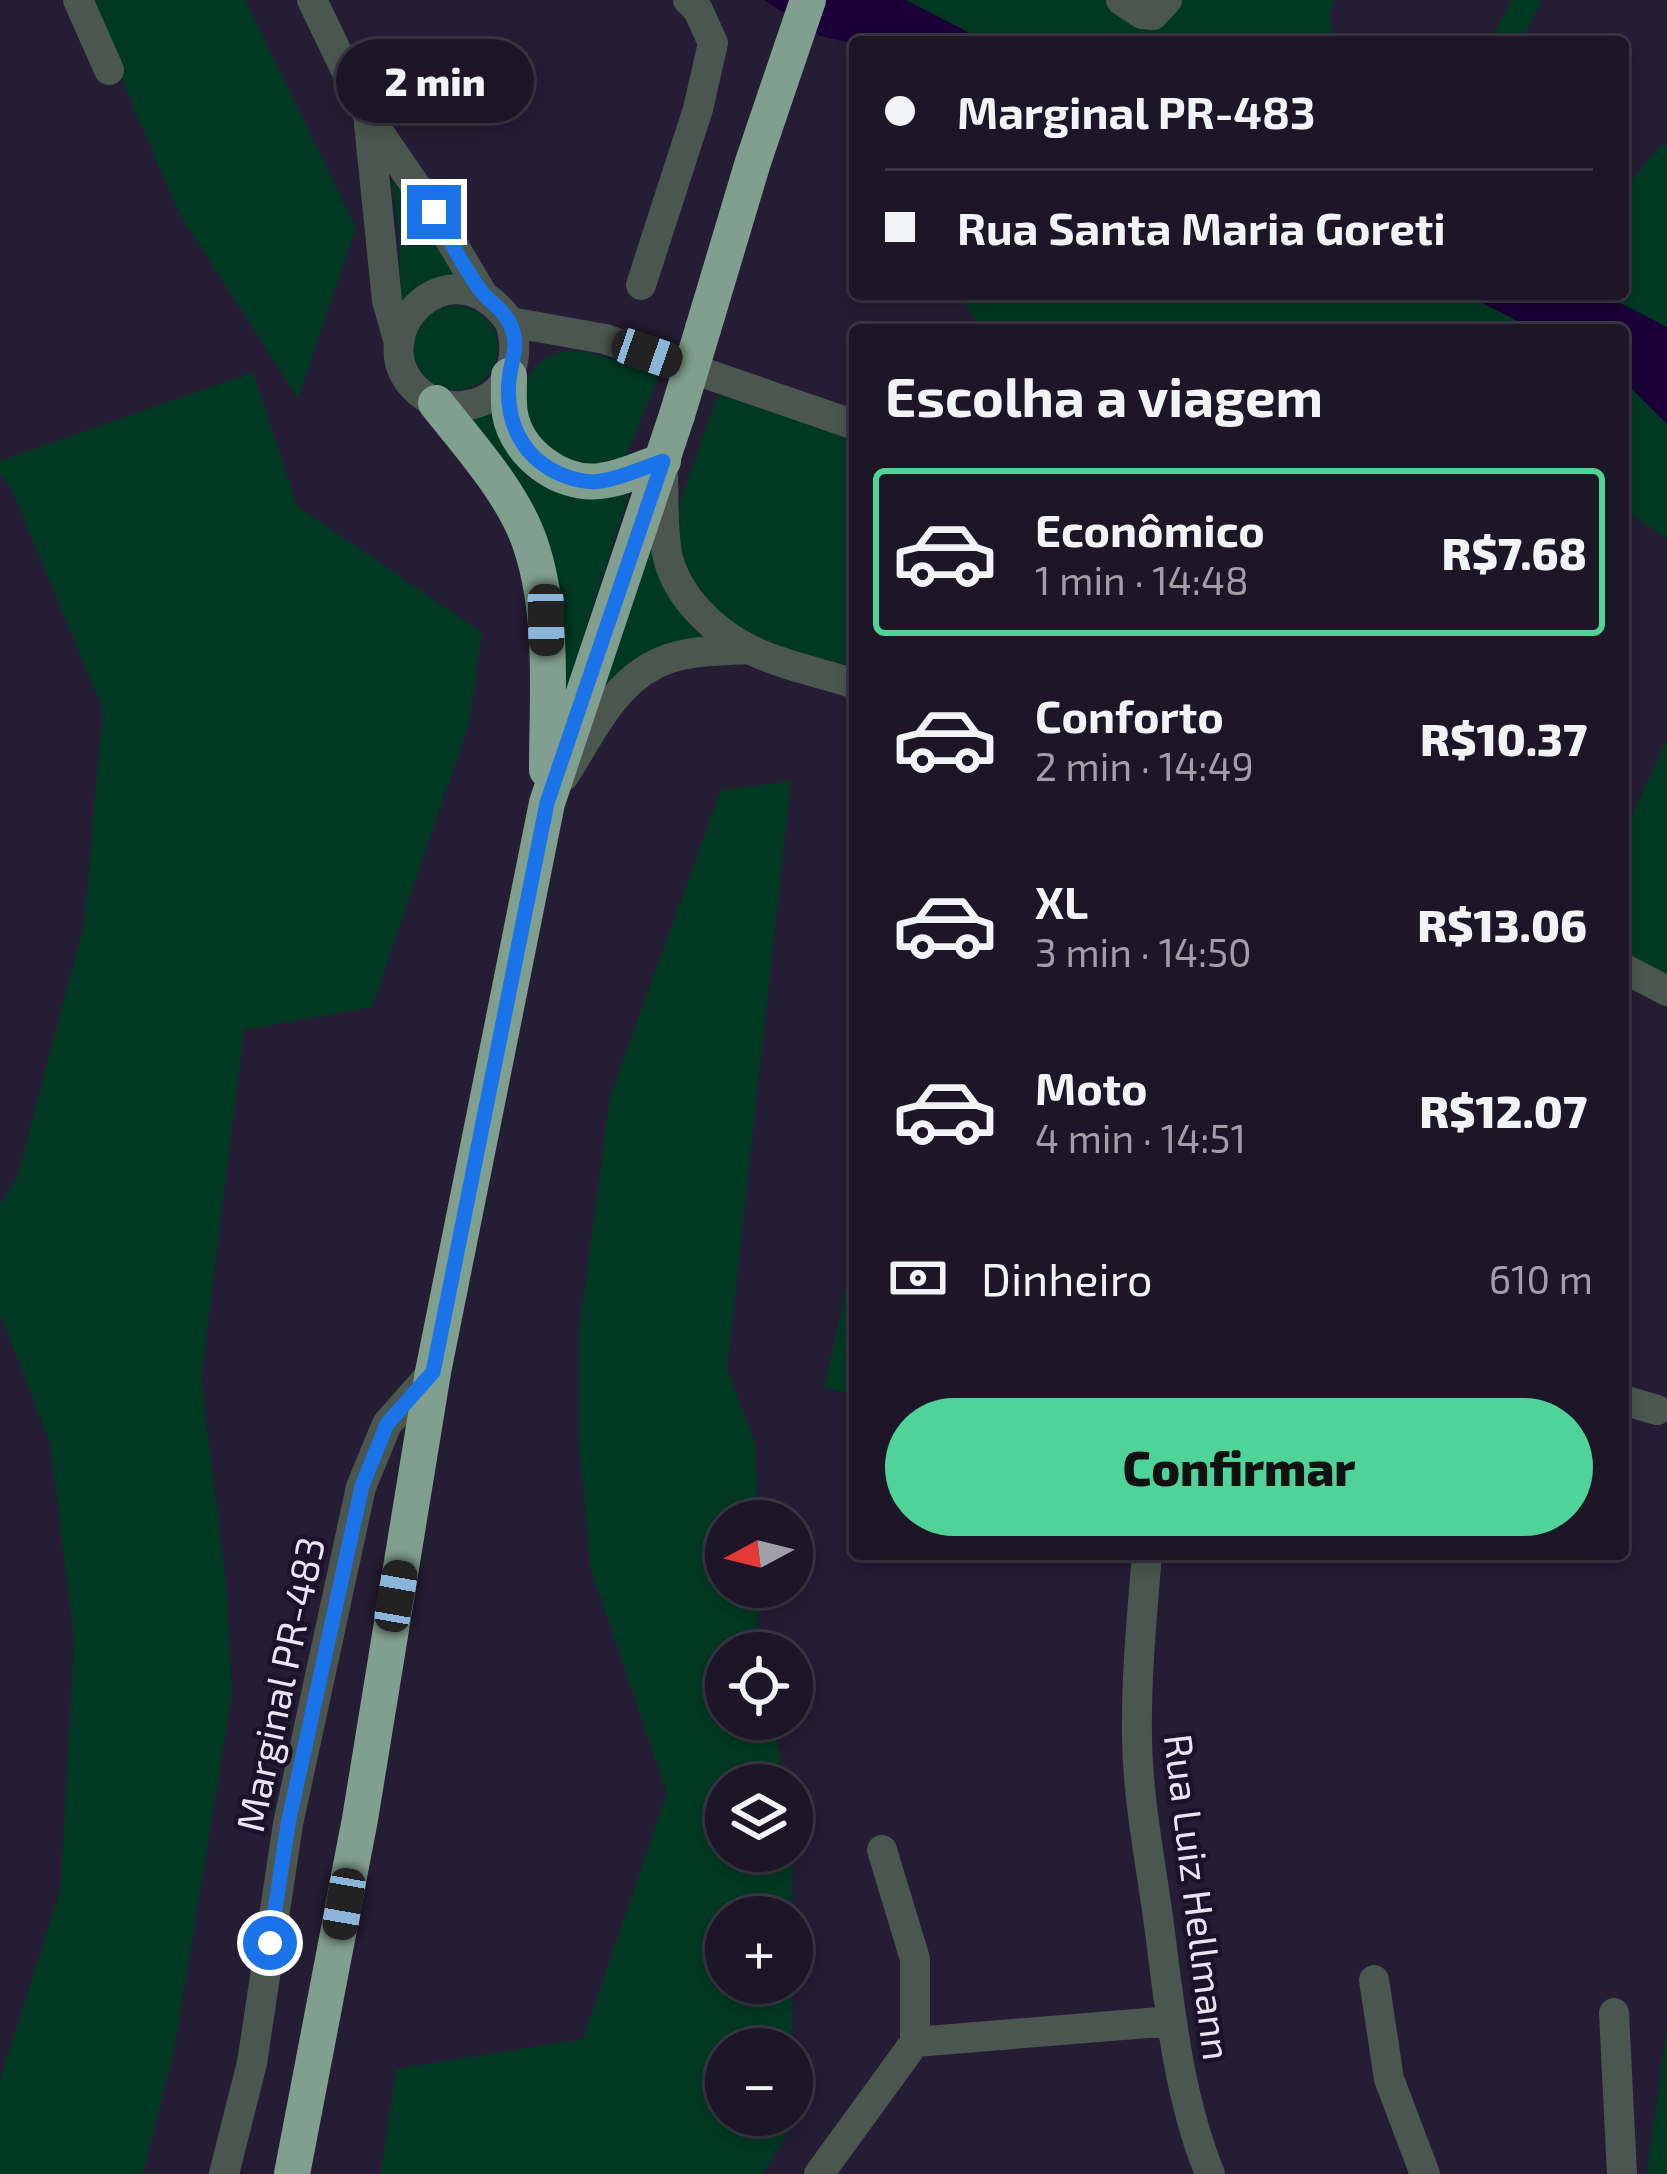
<!DOCTYPE html>
<html lang="pt">
<head>
<meta charset="utf-8">
<style>
	body { margin:0; font-family:"Exo 2",sans-serif; background:#292332; color:#f1f3f6; height:100vh; display:flex; flex-direction:column; font-size:45px; white-space:nowrap }
	* { box-sizing:border-box; margin:0 }
	p { font-size:39px; color:#a09fa7 }
	.icon { flex:none; width:66px; height:66px; fill:none; stroke:currentColor; stroke-width:2; stroke-linecap:round; stroke-linejoin:round }
	.map { position:relative; flex:1; overflow:hidden }
	.sheet { position:absolute; left:849px; top:324px; width:780px; height:1236px; display:flex; flex-direction:column; background:#1c1626; border-radius:12px; box-shadow:0 6px 18px #0003,0 0 0 3px #3a3543 }
	.sheet>* { flex:none }
	.hud { position:absolute; left:849px; top:36px; width:780px; height:264px; border-radius:12px; box-shadow:0 6px 18px #0003,0 0 0 3px #3a3543; display:grid; align-content:center; height:264px; padding:0 36px; background:#1c1626 }
	.needle { width:78px; rotate:263deg }
	.tools { position:absolute; left:705px; top:1500px; display:grid; gap:24px }
	.tools a { display:grid; place-items:center; width:108px; height:108px; border-radius:50%; background:#1c1626; box-shadow:0 6px 18px #0003,0 0 0 3px #3a3543; font-size:60px }
	.end { position:absolute; width:54px; height:54px; margin:-27px; border:15px solid #1a73e8; background:#fff; box-shadow:0 0 0 6px #fff }
	.from { border-radius:50% }
	.bubble { position:absolute; height:84px; border-radius:42px; background:#1c1626; box-shadow:0 6px 18px #0003,0 0 0 3px #3a3543; font-size:39px; font-weight:800; line-height:84px; text-align:center }
	.car { position:absolute; width:36px; height:72px; margin:-36px -18px; border-radius:15px; box-shadow:0 0 9px 3px #0007; background:linear-gradient(#222 24%,#8ab4d8 0 40%,#222 0 76%,#8ab4d8 0 86%,#222 0) }
	.hud b { display:flex; align-items:center; gap:42px; height:114px; font-size:45px }
	.hud b+b { border-top:3px solid #3a3543 }
	.hud i { width:30px; height:30px; background:#f1f3f6 }
	ul { padding:0; list-style:none }
	li { display:flex; align-items:center; gap:36px; height:168px; margin:0 24px 18px; padding:0 12px; border:6px solid transparent; border-radius:12px }
	li div { flex:1 }
	li b { display:block; font-size:45px }
	li em { font-style:normal; font-weight:800 }
	li.on { border-color:#4fd399 }
	li>.icon { width:108px; height:108px; stroke-width:1.5 }
	h2 { padding:0 36px; font-size:54px; line-height:144px }
	.pay { display:flex; align-items:center; gap:30px; height:132px; padding:0 36px; font-size:45px }
	.pay p { margin-inline-start:auto }
	.cta { display:flex; gap:24px; margin-top:auto; padding:24px 36px }
	.cta a { flex:1; height:138px; border-radius:72px; background:#4fd399; color:#111; font-size:48px; font-weight:800; line-height:138px; text-align:center }
	.map>svg:first-child { display:block }
</style>
</head>
<body>
<div class="map">
<svg width="1667" height="2174" viewBox="0 0 1667 2174">
	<rect width="100%" height="100%" fill="#251d33"/>
	<path fill="#003923" d="M 88,0 L 245,0 L 356,228 L 298,398 L 180,215 Z
		M 906,0 L 1336,0 L 1329,12 L 1333,42 L 987,42 Z
		M 1512,0 L 1542,0 L 1521,42 L 1490,42 Z
		M 1663,143 L 1667,147 L 1667,327 L 1602,294 L 1623,294 L 1623,191 Z
		M 390,164 L 464,281 L 411,294 L 401,301 L 399,236 Z
		M 959,294 L 1465,294 L 1535,330 L 982,330 Z
		M414 348a42 42 0 1 1 84 0a42 42 0 1 1-84 0Z
		M 563,351 L 584,351 L 660,373 L 624,460 L 616,466 L 570,466 L 530,432 C 525,394 517,366 563,351 Z
		M 253,372 L 297,506 L 482,633 L 469,724 L 372,1007 L 244,1030 L 201,1379 L 226,1584 L 232,1694 L 175,2045 L 143,2174 L 0,2174 L 0,2080 L 61,1888 L 74,1639 L 50,1442 L 0,1314 L 0,1205 L 17,1178 L 84,924 L 103,709 L 11,488 L 0,474 L 0,461 Z
		M 1623,380 L 1667,424 L 1667,539 L 1623,508 Z
		M 718,394 L 855,440 L 855,666 L 819,659 L 762,640 L 732,627 L 685,575 L 676,514 Z
		M 495,408 L 499,422 L 629,493 L 562,703 L 565,649 L 560,595 L 469,417 Z
		M 651,541 L 731,644 L 598,702 Z
		M 1667,738 L 1667,972 L 1660,985 L 1623,964 L 1623,836 Z
		M 791,781 L 727,1369 L 756,1446 L 757,1521 L 726,1521 L 726,1587 L 758,1587 L 759,1653 L 726,1653 L 726,1719 L 772,1719 L 786,1785 L 726,1785 L 726,1851 L 792,1851 L 792,1917 L 726,1917 L 726,1983 L 792,1983 L 792,2049 L 726,2049 L 726,2115 L 792,2115 L 792,2112 L 792,2125 L 763,2174 L 381,2174 L 396,2069 L 583,2039 L 667,1793 L 591,1570 L 579,1445 L 579,1333 L 610,1097 L 721,790 Z
		M 855,1247 L 855,1395 L 824,1388 Z
		M 1667,2025 L 1667,2174 L 1647,2174 Z"/>
	<path fill="#1a0037" d="M 764,0 L 906,0 L 987,42 L 855,42 L 855,44 L 820,36 Z
		M 1465,294 L 1602,294 L 1667,327 L 1667,424 L 1623,380 L 1623,330 L 1535,330 Z"/>
	<g fill="none" stroke-linecap="round" stroke-linejoin="round">
		<path stroke="#4a564f" stroke-width="30" d="M 78,0 L 109,70
			M 312,0 L 369,118 L 433,211 L 483,295
			M 1121,0 L 1142,14 L 1153,15 L 1167,0
			M 369,124 L 387,301 L 399,343
			M 641,285 L 698,109 L 713,43 L 698,10 L 688,0
			M 510,322 C 522,362 508,401 462,406 C 446,407 431,402 419,392 C 357,338 450,237 510,322 L 605,339 L 855,425
			M 663,473 C 664,501 662,531 668,558 C 678,597 712,630 747,648 C 775,663 824,674 855,684
			M 564,776 C 589,737 611,687 654,665 C 681,650 718,651 748,649
			M 1623,968 L 1667,991
			M 1623,1400 L 1657,1410
			M 1147,1554 C 1142,1615 1136,1677 1137,1738 C 1138,1806 1153,1873 1161,1940 C 1171,2019 1180,2100 1210,2174
			M 1374,1980 L 1389,2079 L 1425,2174
			M 1614,2013 L 1622,2174
			M 915,2042 L 1172,2021
			M 224,2174 L 252,2063 L 288,1824 L 361,1487 L 387,1424 L 433,1372
			M 819,2174 L 915,2042 L 915,1959 L 882,1850"/>
		<path stroke="#809f8e" stroke-width="36" d="M 703,329 L 753,162 L 808,0
			M 509,376 C 509,389 508,402 510,414 C 517,453 560,486 600,481 C 621,479 643,468 663,461
			M 436,403 C 470,446 516,496 532,549 C 554,619 547,697 547,770
			M 292,2174 L 360,1819 L 433,1372 L 547,803 L 677,415"/>
		<path stroke="#809f8e" stroke-width="36" d="M 677,415 L 703,329"/>
	</g>
	<g fill="none" stroke-linecap="round" stroke-linejoin="round">
		<path stroke="#1a73e8" stroke-width="15" d="M 270,1943 L 288,1824 L 362,1486 L 387,1424 L 433,1372 L 547,803 L 663,461 C 643,468 621,478 601,481 C 589,483 576,480 565,476 C 523,460 505,423 509,380 C 511,360 520,346 511,326 C 505,310 491,304 481,291 C 463,267 449,238 434,212"/>
	</g>
	<g text-anchor="middle" dominant-baseline="central" stroke-width="9" stroke-linejoin="round" paint-order="stroke">
		<g font-size="39" fill="#e8e4f3" stroke="#1b1329">
			<text transform="translate(279 1684) rotate(-78)">Marginal PR-483</text>
			<text transform="translate(1199 1897) rotate(83)">Rua Luiz Hellmann</text>
		</g>
	</g>
</svg>
<div class="tools">
<a><svg class="needle" viewBox="-14 -14 28 28"><path d="M0-13l5 13h-10z" fill="#e53935"/><path d="M0 13l5-13h-10z" fill="#a09fa7"/></svg></a>
<a><svg class="icon" aria-label="locate" viewBox="0 0 24 24"><circle cx="12" cy="12" r="6"/><path d="M12 2v4M12 18v4M2 12h4M18 12h4"/></svg></a>
<a><svg class="icon" aria-label="layers" viewBox="0 0 24 24"><path d="M12 4l9 5-9 5-9-5zM3 14l9 5 9-5"/></svg></a>
<a>+</a>
<a>−</a>
</div>
<i class="end from" style="left:270px;top:1943px"></i>
<i class="end" style="left:434px;top:212px"></i>
<div class="bubble" style="left:336px;top:39px;width:198px">2 min</div>
<i class="car" style="left:647px;top:353px;rotate:109deg"></i>
<i class="car" style="left:546px;top:620px;rotate:179deg"></i>
<i class="car" style="left:396px;top:1596px;rotate:10deg"></i>
<i class="car" style="left:344px;top:1904px;rotate:190deg"></i>
<div class="hud">
<b><i class="from"></i>Marginal PR-483</b>
<b><i></i>Rua Santa Maria Goreti</b>
</div>
<section class="sheet">
<h2>Escolha a viagem</h2>
<ul>
<li class="on"><svg class="icon" aria-label="car" viewBox="0 0 24 24"><path d="M5 17H2v-5l4-1 3-4h7l3 4 3 1v5h-3M9 17h6M6 11h13"/><circle cx="7" cy="17" r="2"/><circle cx="17" cy="17" r="2"/></svg><div><b>Econômico</b><p>1 min · 14:48</p></div><em>R$7.68</em></li>
<li><svg class="icon" aria-label="car" viewBox="0 0 24 24"><path d="M5 17H2v-5l4-1 3-4h7l3 4 3 1v5h-3M9 17h6M6 11h13"/><circle cx="7" cy="17" r="2"/><circle cx="17" cy="17" r="2"/></svg><div><b>Conforto</b><p>2 min · 14:49</p></div><em>R$10.37</em></li>
<li><svg class="icon" aria-label="car" viewBox="0 0 24 24"><path d="M5 17H2v-5l4-1 3-4h7l3 4 3 1v5h-3M9 17h6M6 11h13"/><circle cx="7" cy="17" r="2"/><circle cx="17" cy="17" r="2"/></svg><div><b>XL</b><p>3 min · 14:50</p></div><em>R$13.06</em></li>
<li><svg class="icon" aria-label="car" viewBox="0 0 24 24"><path d="M5 17H2v-5l4-1 3-4h7l3 4 3 1v5h-3M9 17h6M6 11h13"/><circle cx="7" cy="17" r="2"/><circle cx="17" cy="17" r="2"/></svg><div><b>Moto</b><p>4 min · 14:51</p></div><em>R$12.07</em></li>
</ul>
<div class="pay"><svg class="icon" aria-label="cash" viewBox="0 0 24 24"><path d="M3 7h18v10H3z"/><circle cx="12" cy="12" r="2"/></svg>Dinheiro<p>610 m</p></div>
<div class="cta"><a>Confirmar</a></div>
</section>
</div>
</body>
</html>
